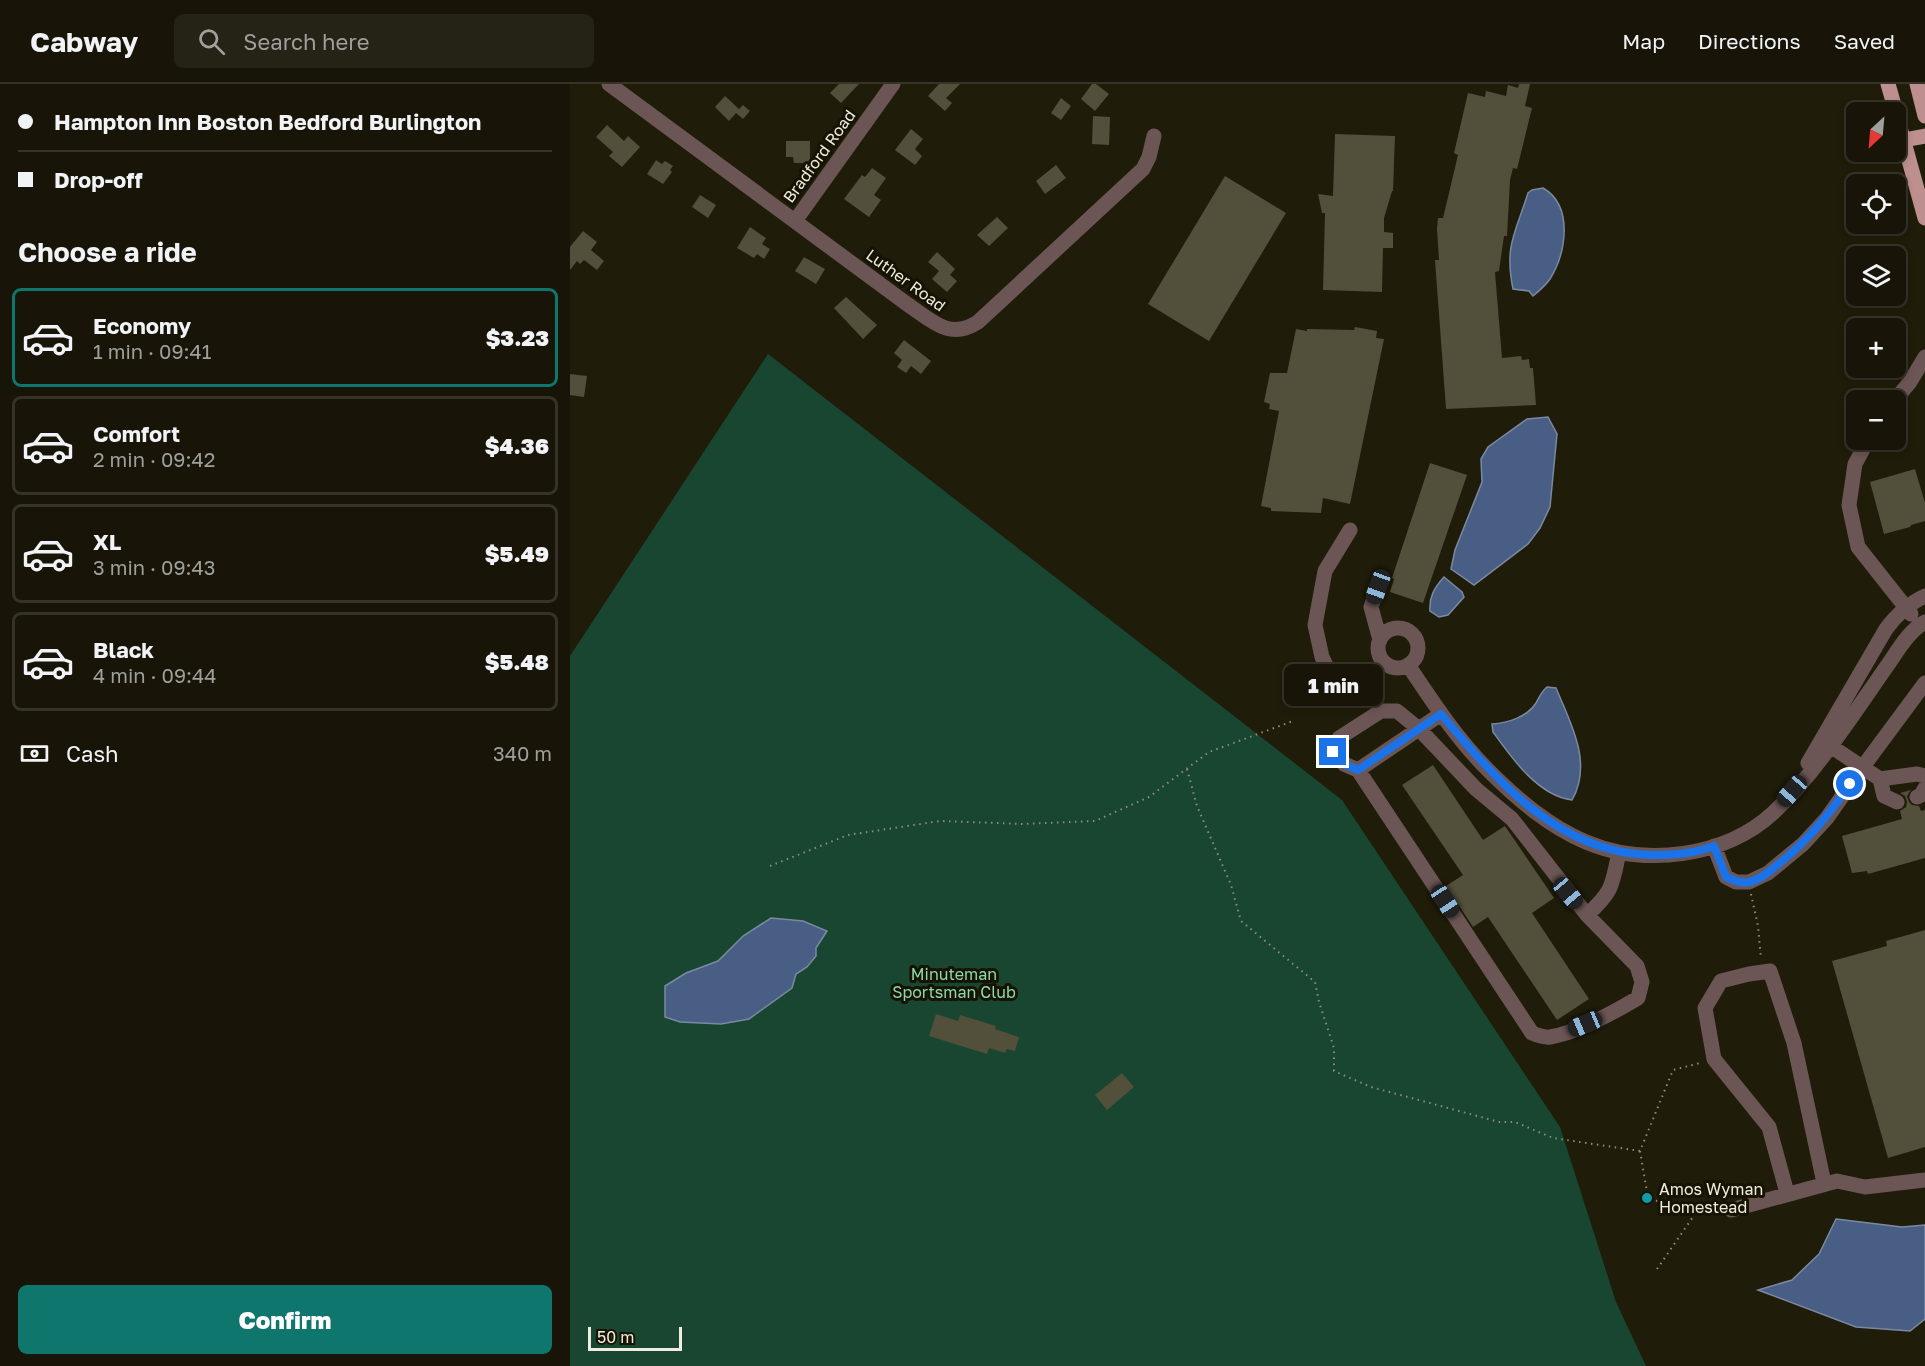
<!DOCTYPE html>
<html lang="en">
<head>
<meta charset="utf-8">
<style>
	body { margin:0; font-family:"Golos Text",sans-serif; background:#252216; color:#f1f3f6; height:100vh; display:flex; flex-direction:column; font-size:22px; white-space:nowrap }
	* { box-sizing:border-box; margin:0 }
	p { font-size:20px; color:#9f9f9c }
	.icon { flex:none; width:33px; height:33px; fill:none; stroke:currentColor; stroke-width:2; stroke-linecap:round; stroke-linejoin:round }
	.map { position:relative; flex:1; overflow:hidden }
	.details { display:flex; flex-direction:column; background:#181508; width:570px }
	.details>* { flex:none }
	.guide { display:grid; align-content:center; height:132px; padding:0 18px; background:#181508 }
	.needle { width:39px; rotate:206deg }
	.fabs { position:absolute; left:1276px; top:18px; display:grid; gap:12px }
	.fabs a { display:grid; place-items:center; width:60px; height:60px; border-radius:9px; background:#181508; box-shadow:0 3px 9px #0003,0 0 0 2px #363429; font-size:30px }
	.scale { position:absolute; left:18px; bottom:15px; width:94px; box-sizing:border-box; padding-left:6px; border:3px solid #efede1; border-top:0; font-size:16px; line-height:21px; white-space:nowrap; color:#efede1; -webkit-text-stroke:4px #161303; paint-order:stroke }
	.end { position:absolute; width:27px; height:27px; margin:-14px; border:8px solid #1a73e8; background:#fff; box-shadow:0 0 0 3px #fff }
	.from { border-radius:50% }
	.bubble { position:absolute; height:42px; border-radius:9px; background:#181508; box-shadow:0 3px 9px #0003,0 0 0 2px #363429; font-size:20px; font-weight:800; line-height:42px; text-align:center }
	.car { position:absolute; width:18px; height:36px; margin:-18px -9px; border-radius:8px; box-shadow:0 0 4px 2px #0007; background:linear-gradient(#222 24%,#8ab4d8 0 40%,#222 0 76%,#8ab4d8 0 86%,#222 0) }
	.guide b { display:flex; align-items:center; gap:21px; height:57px; font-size:22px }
	.guide b+b { border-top:2px solid #363429 }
	.guide i { width:15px; height:15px; background:#f1f3f6 }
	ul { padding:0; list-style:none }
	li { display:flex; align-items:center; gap:18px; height:99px; margin:0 12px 9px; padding:0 6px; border:3px solid #363429; border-radius:9px }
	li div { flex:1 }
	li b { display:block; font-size:22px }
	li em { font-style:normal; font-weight:800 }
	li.current { border-color:#0f766e }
	li>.icon { width:54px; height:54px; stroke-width:1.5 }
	h2 { padding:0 18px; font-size:27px; line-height:72px }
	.pay { display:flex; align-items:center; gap:15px; height:66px; padding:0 18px; font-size:22px }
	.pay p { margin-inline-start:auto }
	.button { display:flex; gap:12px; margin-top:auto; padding:12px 18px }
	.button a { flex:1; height:69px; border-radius:9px; background:#0f766e; color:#fff; font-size:24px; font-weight:800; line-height:69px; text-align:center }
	header { display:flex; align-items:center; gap:36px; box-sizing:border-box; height:84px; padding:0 30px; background:#181508; border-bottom:2px solid #363429 }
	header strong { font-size:28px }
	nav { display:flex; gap:33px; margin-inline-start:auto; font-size:21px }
	.search { width:420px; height:54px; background:#252216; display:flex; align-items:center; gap:15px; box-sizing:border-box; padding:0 21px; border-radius:9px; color:#9f9f9c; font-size:22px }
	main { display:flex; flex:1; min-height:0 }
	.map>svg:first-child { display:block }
</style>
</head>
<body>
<header>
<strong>Cabway</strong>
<div class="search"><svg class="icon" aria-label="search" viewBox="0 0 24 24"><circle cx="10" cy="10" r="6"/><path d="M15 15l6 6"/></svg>Search here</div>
<nav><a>Map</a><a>Directions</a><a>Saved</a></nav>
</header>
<main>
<section class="details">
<div class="guide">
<b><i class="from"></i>Hampton Inn Boston Bedford Burlington</b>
<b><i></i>Drop-off</b>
</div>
<h2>Choose a ride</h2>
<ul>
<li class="current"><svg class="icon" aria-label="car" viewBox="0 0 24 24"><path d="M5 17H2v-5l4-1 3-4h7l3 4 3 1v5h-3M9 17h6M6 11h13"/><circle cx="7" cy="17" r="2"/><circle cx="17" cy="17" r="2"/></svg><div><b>Economy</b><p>1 min · 09:41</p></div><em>$3.23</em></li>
<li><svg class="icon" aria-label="car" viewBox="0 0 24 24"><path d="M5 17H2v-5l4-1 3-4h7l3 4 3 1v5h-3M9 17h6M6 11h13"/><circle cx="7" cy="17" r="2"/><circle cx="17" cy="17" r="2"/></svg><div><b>Comfort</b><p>2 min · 09:42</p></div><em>$4.36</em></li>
<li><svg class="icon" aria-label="car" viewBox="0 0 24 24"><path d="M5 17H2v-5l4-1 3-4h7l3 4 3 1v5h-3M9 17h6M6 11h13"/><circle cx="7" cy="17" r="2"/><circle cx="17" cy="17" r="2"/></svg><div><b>XL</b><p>3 min · 09:43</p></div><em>$5.49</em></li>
<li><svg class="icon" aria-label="car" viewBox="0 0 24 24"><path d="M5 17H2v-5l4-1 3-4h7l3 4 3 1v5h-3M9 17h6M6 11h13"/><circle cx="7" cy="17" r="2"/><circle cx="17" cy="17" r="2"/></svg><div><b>Black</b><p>4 min · 09:44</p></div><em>$5.48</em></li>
</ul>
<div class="pay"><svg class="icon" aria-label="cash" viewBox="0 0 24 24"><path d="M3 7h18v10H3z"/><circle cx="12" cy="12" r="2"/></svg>Cash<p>340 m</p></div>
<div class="button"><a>Confirm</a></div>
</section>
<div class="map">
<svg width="1355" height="1282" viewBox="0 0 1355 1282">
	<rect width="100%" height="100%" fill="#201c0a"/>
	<path fill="#194630" d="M 198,270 L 772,716 L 990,1043 L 1046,1218 L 1076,1282 L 0,1282 L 0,572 Z"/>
	<path fill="#495e84" stroke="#7b89a0" stroke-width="1.5" d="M 973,104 C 1004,122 996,169 980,195 C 976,201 969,207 963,212 L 959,207 L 943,205 C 934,161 946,148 958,109 L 962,106 Z
		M 978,333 L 987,350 L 980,423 L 970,444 L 958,460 L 904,501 L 881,485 L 885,466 L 912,398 L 911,375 L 918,363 L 957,335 Z
		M 874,493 L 892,508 L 894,513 L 878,531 L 869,533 L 860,527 C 859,513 864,504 874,493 Z
		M 977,603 L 986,604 C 1001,640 1023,679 1002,716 C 968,712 941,673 923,648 L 922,640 C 938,639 957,633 966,619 C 970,612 971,608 977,603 Z
		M 201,834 L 233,837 L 257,847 L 246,864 L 246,872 L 237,883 L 226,890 L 222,904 L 179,935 L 151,940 L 110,938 L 95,933 L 95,902 L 116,889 L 148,877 L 173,852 Z
		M 1266,1135 L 1332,1143 L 1355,1141 L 1355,1235 L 1340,1247 L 1286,1243 L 1188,1206 L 1222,1196 L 1249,1170 Z"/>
	<path fill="#524f3a" d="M 269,0 L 289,0 L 271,19 L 260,9 Z
		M 369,0 L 390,0 L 376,14 L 382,19 L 375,27 L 358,12 Z
		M 522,0 L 526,0 L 539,10 L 525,27 L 511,15 Z
		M 949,0 L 960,0 L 955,22 L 962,24 L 947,85 L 943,84 L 940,96 L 937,152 L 934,152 L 929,187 L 925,188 L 932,274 L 951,272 L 952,276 L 959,275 L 960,284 L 963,284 L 966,321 L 876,325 L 865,176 L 869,176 L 867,145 L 868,134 L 873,134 L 888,71 L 884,69 L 898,9 L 915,13 L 916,7 L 936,12 L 938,1 L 948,4 Z
		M 155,12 L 169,25 L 173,21 L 180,27 L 173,35 L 166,29 L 159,37 L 145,23 Z
		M 491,14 L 501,22 L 491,36 L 481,29 Z
		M 523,32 L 540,33 L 539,61 L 522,60 Z
		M 37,41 L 54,57 L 58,52 L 70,63 L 52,83 L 39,72 L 43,68 L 26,53 Z
		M 341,45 L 353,55 L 345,65 L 352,72 L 345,81 L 325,66 Z
		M 765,50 L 825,52 L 823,107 L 822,107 L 814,134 L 814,148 L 823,149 L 823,164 L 813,164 L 812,208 L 753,206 L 755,129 L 752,129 L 748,110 L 763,112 Z
		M 216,57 L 240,57 L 240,79 L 224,79 L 223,73 L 216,73 Z
		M 86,76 L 92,80 L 95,77 L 103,82 L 100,86 L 102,88 L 93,100 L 77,90 Z
		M 486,81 L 496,94 L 475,110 L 466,97 Z
		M 302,84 L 316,94 L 304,111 L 311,116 L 299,133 L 274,115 L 292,91 L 295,93 Z
		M 655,92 L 716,129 L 639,257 L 578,220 Z
		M 130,111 L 146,121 L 138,134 L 122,123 Z
		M 427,133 L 438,144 L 419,162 L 407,151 Z
		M 180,143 L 196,154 L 192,160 L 200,165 L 194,175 L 187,170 L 184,174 L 167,164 Z
		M 13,147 L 27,158 L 21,166 L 34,177 L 27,186 L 14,176 L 10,180 L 7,177 L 0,186 L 0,163 Z
		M 367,168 L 385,185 L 380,191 L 387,197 L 377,208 L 362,195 L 369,187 L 358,178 Z
		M 234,173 L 255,185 L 246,200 L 225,187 Z
		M 276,213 L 307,241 L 293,255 L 264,224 Z
		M 785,243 L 807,247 L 806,254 L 814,255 L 780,420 L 753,414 L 751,429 L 701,427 L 701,424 L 691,422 L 709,327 L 699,325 L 700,320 L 694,318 L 700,289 L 717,289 L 726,245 L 737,247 L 737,245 L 784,246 Z
		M 334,256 L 361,277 L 351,290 L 341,282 L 336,289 L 327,283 L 332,276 L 324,269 Z
		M 0,290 L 17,292 L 14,313 L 0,311 Z
		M 860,379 L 897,391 L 853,519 L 820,508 L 824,495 L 822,494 Z
		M 1345,385 L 1355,419 L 1355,437 L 1341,441 L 1340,443 L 1314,450 L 1300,398 Z
		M 863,681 L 913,756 L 935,742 L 984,814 L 962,829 L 1019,915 L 987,936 L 918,833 L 903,843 L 876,802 L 893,791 L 832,701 Z
		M 1341,706 L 1337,712 L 1339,718 L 1342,721 L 1349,722 L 1351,727 L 1355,726 L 1355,774 L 1298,790 L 1297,787 L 1282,789 L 1272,752 L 1332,735 L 1330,727 L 1336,723 L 1337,718 L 1335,712 L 1330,709 Z
		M 1355,846 L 1355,1063 L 1318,1074 L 1262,877 L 1317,862 L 1316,857 Z
		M 366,930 L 388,937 L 390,931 L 426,942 L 425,945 L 449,953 L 445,967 L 437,965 L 435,969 L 419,964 L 417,970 L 359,952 Z
		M 552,989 L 564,1003 L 537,1026 L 525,1011 Z"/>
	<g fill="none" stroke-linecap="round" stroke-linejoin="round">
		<path stroke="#8f8c7d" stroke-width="2" stroke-dasharray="1.5 4.5" stroke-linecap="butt" d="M 617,685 L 627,722 L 661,801 L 671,837 L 745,898 L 749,918 L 764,964 L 764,987 L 801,1003 L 929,1038 L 945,1038 L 983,1054 L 1070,1067 L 1103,986 L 1130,979
			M 200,782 L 278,751 L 370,737 L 454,740 L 525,737 L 579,713 L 639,668 L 723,637
			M 1181,810 L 1188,842 L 1191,875
			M 1070,1067 L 1077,1108 L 1087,1117 L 1125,1130 L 1147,1127
			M 1087,1185 L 1125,1130"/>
		<path stroke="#6c5655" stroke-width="15" d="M 39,0 L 337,220 C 361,236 379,257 408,238 L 573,85 L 579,73 L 584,52
			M 225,137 L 323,0
			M 1325,316 L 1340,298 L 1355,273
			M 1298,356 L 1285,380 L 1279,421 L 1288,463 L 1341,530
			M 808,503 L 801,523 L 810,556
			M808 564a20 20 0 1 1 40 0a20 20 0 1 1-40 0Z
			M 838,581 C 862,617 887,655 918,686 C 946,714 978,742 1016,758 C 1075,783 1155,773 1203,729 C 1220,713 1240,690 1254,671 C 1276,642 1296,612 1317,582 C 1327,568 1339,546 1355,538
			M 768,607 L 752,573 L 745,541 L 755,487 L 780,446
			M 871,630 L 788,686 L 774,680 L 763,668 L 769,654 L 811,627 L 827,627 L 849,645 L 906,705 L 942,735 L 1017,831 C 1043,807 1042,802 1049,768
			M 1253,657 L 1310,695 L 1347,690 L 1355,692
			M 1238,679 L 1316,545 C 1327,530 1338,520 1355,512
			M 788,686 L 962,949 C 967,951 974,954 980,953 C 1006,949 1046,927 1068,914 L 1072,898 L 1067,882 L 1017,831
			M 1310,695 L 1314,712 L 1327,718
			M 1347,713 L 1351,711 L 1355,704
			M 1144,762 L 1156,793 L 1166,798 L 1179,798 L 1198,789 L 1233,760 L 1257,734 L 1292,684 L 1355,599
			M 1217,1109 L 1199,1043 L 1144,975 L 1135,924 L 1151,897 L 1179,890 L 1200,887 L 1224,959 L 1254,1099
			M 1161,1126 L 1267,1097 L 1295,1103 L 1355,1096"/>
		<path stroke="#bd8f8e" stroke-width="15" d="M 1318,0 L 1326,28
			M 1347,0 L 1355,32
			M 1326,29 L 1355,134
			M 1334,56 L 1355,52"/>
	</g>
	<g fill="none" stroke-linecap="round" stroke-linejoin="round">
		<path stroke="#1a73e8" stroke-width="8" d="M 763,668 L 774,680 L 788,686 L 871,630 C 926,696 988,769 1081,771 C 1102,771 1123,770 1144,762 L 1156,793 C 1163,796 1171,800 1179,798 C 1191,796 1202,785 1211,778 C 1239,755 1260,730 1280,700"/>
	</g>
	<circle fill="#0f9aa8" stroke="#161303" stroke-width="2" cx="1077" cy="1114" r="6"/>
	<g text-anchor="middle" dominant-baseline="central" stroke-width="6" stroke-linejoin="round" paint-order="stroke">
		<g font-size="16" fill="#efede1" stroke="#161303">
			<text transform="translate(249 72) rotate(-54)">Bradford Road</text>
			<text transform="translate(336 196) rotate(36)">Luther Road</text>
		</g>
		<g font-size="16" fill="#8cd9af" stroke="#161303">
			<text x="384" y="890">Minuteman<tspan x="384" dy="18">Sportsman Club</tspan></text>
		</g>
		<g font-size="16" fill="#efede1" stroke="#161303" text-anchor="start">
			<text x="1089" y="1105">Amos Wyman<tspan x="1089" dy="18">Homestead</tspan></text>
		</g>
	</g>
</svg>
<div class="fabs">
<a><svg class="needle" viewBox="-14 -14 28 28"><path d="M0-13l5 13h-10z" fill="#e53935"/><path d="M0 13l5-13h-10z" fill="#9f9f9c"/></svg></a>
<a><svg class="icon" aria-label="locate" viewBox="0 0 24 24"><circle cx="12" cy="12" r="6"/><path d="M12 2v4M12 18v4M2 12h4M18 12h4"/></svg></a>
<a><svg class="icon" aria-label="layers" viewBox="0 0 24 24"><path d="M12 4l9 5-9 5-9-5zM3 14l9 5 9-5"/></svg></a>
<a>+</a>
<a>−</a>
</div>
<div class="scale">50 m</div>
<i class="end from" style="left:1280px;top:700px"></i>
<i class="end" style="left:763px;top:668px"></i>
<div class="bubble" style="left:714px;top:580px;width:99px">1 min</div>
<i class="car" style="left:808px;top:503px;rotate:200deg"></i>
<i class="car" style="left:1222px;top:707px;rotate:221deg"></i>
<i class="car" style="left:998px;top:809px;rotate:140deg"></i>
<i class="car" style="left:875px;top:817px;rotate:147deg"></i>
<i class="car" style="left:1015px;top:940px;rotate:247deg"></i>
</div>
</main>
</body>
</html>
